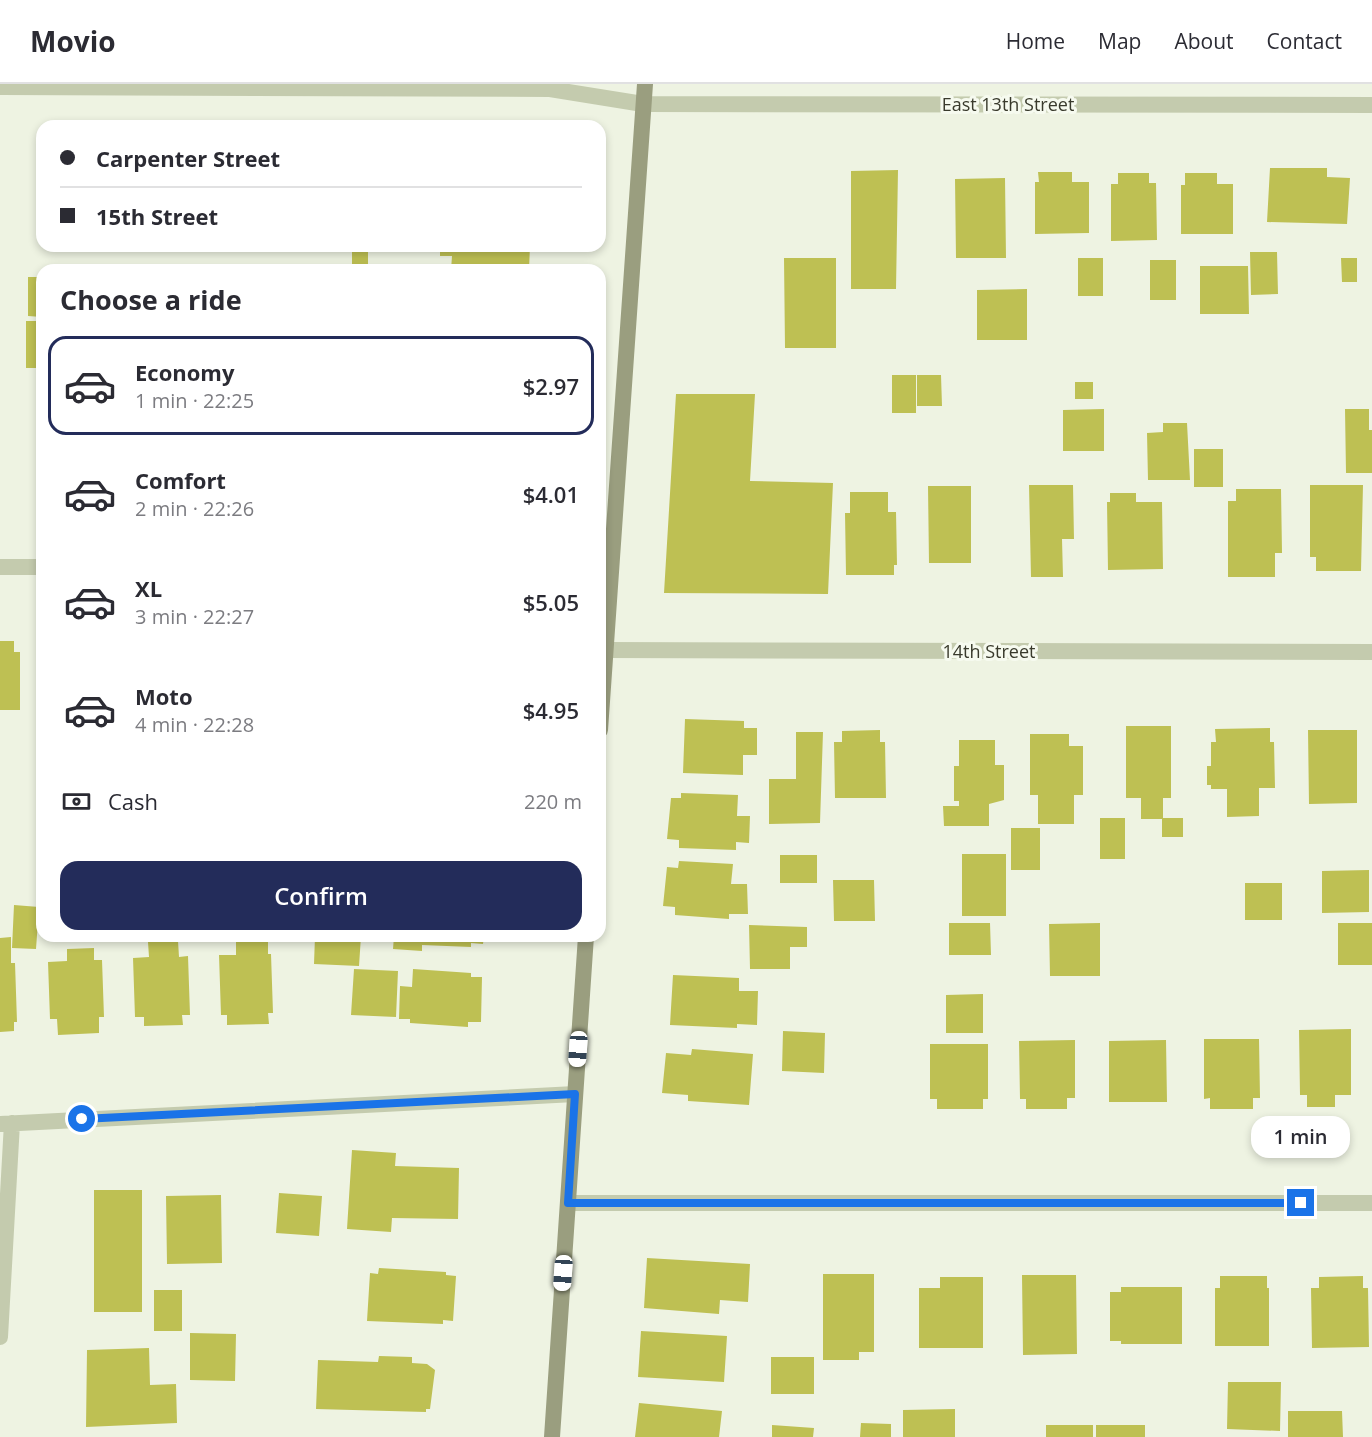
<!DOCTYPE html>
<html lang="en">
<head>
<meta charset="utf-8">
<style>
	body { margin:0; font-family:"Open Sans",sans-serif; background:#f7f7f7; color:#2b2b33; height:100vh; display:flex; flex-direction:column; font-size:22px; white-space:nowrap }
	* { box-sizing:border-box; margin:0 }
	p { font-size:20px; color:#7c7c81 }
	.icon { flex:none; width:33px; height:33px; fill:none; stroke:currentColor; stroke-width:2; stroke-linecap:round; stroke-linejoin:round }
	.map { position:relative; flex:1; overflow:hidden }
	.sheet { position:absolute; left:36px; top:180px; width:570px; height:678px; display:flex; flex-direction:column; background:#fff; border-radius:18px; box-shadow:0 3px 9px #0003 }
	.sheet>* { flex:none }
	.hud { position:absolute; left:36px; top:36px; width:570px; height:132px; border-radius:18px; box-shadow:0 3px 9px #0003; display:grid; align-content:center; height:132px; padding:0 24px; background:#fff }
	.end { position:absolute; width:27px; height:27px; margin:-14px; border:8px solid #1a73e8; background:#fff; box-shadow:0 0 0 3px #fff }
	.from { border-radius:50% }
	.bubble { position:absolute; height:42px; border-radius:18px; background:#fff; box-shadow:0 3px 9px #0003; font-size:20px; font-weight:600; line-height:42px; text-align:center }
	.car { position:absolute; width:18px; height:36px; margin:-18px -9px; border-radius:8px; box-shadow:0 0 4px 2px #0007; background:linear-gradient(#fff 24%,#345 0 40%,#fff 0 76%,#345 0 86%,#fff 0) }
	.hud b { display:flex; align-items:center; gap:21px; height:57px; font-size:22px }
	.hud b+b { border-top:2px solid #e1e1e2 }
	.hud i { width:15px; height:15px; background:#2b2b33 }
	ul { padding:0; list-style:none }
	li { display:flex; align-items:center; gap:18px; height:99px; margin:0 12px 9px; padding:0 12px; border:3px solid transparent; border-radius:18px }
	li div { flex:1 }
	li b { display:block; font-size:22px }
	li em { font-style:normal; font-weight:600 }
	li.current { border-color:#232c5a }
	li>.icon { width:54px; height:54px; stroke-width:1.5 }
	h2 { padding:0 24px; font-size:27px; line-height:72px }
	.pay { display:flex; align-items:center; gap:15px; height:66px; padding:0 24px; font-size:22px }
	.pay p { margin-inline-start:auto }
	.primary-button { display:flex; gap:12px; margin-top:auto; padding:12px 24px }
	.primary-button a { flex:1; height:69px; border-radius:18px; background:#232c5a; color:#fff; font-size:24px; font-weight:600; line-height:69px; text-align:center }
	header { display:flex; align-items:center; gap:36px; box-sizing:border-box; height:84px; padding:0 30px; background:#fff; border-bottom:2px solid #e1e1e2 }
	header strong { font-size:28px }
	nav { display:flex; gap:33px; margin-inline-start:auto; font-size:21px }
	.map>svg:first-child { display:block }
</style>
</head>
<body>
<header>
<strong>Movio</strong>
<nav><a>Home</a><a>Map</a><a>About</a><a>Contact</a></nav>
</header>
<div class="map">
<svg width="1372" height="1353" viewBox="0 0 1372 1353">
	<rect width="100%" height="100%" fill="#eef3e2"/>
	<path fill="#bec053" d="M 1270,84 L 1327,84 L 1327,93 L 1350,94 L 1347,140 L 1267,138 Z
		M 898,86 L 896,205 L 851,205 L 851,87 Z
		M 1038,88 L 1072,88 L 1072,98 L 1089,98 L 1089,149 L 1035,150 L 1035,98 L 1039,98 Z
		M 1118,89 L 1149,89 L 1149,99 L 1156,99 L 1157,156 L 1111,157 L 1111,100 L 1118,100 Z
		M 1185,89 L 1217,89 L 1217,100 L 1233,100 L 1233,150 L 1181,150 L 1181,101 L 1185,101 Z
		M 1005,94 L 1006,174 L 956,174 L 955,95 Z
		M 440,162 L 530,162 L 529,186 L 451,186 L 452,172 L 440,172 Z
		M 352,166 L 368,166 L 368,182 L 352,182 Z
		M 1250,168 L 1277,168 L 1278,210 L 1251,211 Z
		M 784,174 L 836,174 L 836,264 L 785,264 Z
		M 1078,174 L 1103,174 L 1103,212 L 1078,212 Z
		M 1341,174 L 1357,174 L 1357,198 L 1342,198 Z
		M 1150,176 L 1176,176 L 1176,216 L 1150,216 Z
		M 1200,182 L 1248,182 L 1249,230 L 1200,230 Z
		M 28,193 L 42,193 L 42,233 L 28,232 Z
		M 1027,205 L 1027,256 L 977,256 L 977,206 Z
		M 26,237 L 42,237 L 42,284 L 26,284 Z
		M 892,291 L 916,291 L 916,329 L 892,329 Z
		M 917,291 L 941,291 L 942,322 L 917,322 Z
		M 1075,298 L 1093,298 L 1093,315 L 1075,315 Z
		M 676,310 L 755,310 L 750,397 L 833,399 L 828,510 L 664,509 Z
		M 1104,325 L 1104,367 L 1063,367 L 1063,326 Z
		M 1345,325 L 1369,325 L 1369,346 L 1372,346 L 1372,389 L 1346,389 Z
		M 36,328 L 42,328 L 42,397 L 36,397 Z
		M 1163,339 L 1187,339 L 1190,396 L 1148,396 L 1147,349 L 1163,348 Z
		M 1194,365 L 1223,365 L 1223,403 L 1194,403 Z
		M 1029,401 L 1073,401 L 1074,455 L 1062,455 L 1063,493 L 1031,493 Z
		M 1310,401 L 1363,401 L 1361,487 L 1316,487 L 1316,473 L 1310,473 Z
		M 928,402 L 971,402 L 971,479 L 929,479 Z
		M 1236,405 L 1281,405 L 1282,469 L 1275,469 L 1275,493 L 1228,493 L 1228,417 L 1236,417 Z
		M 850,408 L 888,408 L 888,428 L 896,428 L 897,481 L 894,481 L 894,491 L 846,491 L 845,429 L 850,429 Z
		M 1110,409 L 1136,409 L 1136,418 L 1162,418 L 1163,485 L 1108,486 L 1107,418 L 1110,418 Z
		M 0,557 L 14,557 L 14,568 L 20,568 L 20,626 L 0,626 Z
		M 685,635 L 744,637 L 744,644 L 757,644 L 757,671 L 743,671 L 743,691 L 683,689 Z
		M 1126,642 L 1171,642 L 1171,714 L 1163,714 L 1163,734 L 1183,734 L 1183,753 L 1162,753 L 1162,735 L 1141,735 L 1141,714 L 1126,714 Z
		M 1270,644 L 1270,658 L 1274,658 L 1275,704 L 1259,704 L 1259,732 L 1227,733 L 1227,705 L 1211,705 L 1211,701 L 1207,701 L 1207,682 L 1211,682 L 1211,658 L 1216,658 L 1215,645 Z
		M 880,646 L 880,658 L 885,658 L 886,714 L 835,714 L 834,658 L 842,658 L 842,647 Z
		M 1308,646 L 1357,646 L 1357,719 L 1309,720 Z
		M 796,648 L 823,648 L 820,739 L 769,740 L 769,695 L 796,695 Z
		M 1030,650 L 1069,650 L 1069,662 L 1083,662 L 1083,711 L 1074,711 L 1074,740 L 1038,740 L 1038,711 L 1030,711 Z
		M 959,656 L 995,656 L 995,681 L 1004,681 L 1004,716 L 989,720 L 989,742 L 944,742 L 943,722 L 959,722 L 959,717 L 954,717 L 954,682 L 959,682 Z
		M 36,657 L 42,657 L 42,696 L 36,696 Z
		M 681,709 L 738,711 L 737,732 L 750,732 L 749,759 L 736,758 L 736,766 L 679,764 L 679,756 L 667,755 L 671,714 L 681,714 Z
		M 1100,734 L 1125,734 L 1125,775 L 1100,775 Z
		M 1011,744 L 1040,744 L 1040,786 L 1011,786 Z
		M 962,770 L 1006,770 L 1006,832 L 962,832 Z
		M 780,771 L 817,771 L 817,799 L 780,799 Z
		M 679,777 L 733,780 L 731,800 L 747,800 L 748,830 L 729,830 L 729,835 L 675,831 L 675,823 L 663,822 L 667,783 L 678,784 Z
		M 1369,786 L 1369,828 L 1322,829 L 1322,787 Z
		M 833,796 L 874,796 L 875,837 L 834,837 Z
		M 1245,799 L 1282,799 L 1282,836 L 1245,836 Z
		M 14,821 L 39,823 L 36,865 L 12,864 Z
		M 949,839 L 990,839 L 991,871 L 949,871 Z
		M 1100,839 L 1100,892 L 1050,892 L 1049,840 Z
		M 1338,839 L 1372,839 L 1372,881 L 1338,881 Z
		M 749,841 L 807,843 L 807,863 L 790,863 L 790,885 L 750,885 Z
		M 315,852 L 361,852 L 359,882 L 314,880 Z
		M 394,852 L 484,852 L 483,860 L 471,859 L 471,863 L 422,861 L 422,867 L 393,865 Z
		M 11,853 L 11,879 L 15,879 L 17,938 L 14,938 L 14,947 L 0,948 L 0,854 Z
		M 178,857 L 179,873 L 188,872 L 190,931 L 182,931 L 183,941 L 144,942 L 144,933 L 135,933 L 133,874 L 149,873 L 148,858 Z
		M 236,857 L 268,857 L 268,870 L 271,870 L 273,929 L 268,929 L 269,940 L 227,941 L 227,931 L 221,931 L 219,871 L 236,871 Z
		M 94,864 L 94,876 L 102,876 L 104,933 L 99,933 L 99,949 L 58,951 L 57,935 L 50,935 L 48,878 L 67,877 L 67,865 Z
		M 354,885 L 398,887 L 396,933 L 351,931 Z
		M 413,885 L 471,889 L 471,893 L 482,893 L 481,938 L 468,938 L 468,943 L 410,939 L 410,935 L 399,935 L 400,902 L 412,903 Z
		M 673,891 L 739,894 L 739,907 L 758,907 L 757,941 L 737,940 L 737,944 L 670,941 Z
		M 983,910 L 983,949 L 946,949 L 946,911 Z
		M 1351,945 L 1351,1011 L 1335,1011 L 1335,1023 L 1307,1023 L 1307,1011 L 1300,1011 L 1299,946 Z
		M 783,947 L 825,949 L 824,989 L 782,987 Z
		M 1204,955 L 1259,955 L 1260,1014 L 1253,1014 L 1253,1025 L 1210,1025 L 1210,1014 L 1204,1015 Z
		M 1075,956 L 1075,1014 L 1067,1014 L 1067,1025 L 1026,1025 L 1026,1015 L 1020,1015 L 1019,957 Z
		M 1166,956 L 1167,1018 L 1109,1018 L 1109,957 Z
		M 930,960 L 988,960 L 988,1015 L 983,1015 L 983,1025 L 937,1025 L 937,1015 L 930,1015 Z
		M 692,965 L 753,970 L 749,1021 L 688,1017 L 688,1011 L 662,1009 L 666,969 L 691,971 Z
		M 352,1066 L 396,1069 L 395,1082 L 459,1084 L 458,1135 L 392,1134 L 391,1148 L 347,1145 Z
		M 94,1106 L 142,1106 L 142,1228 L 94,1228 Z
		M 279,1109 L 322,1112 L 319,1152 L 276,1149 Z
		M 221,1111 L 222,1179 L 167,1180 L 166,1112 Z
		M 647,1174 L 750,1180 L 748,1218 L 720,1216 L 719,1230 L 644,1224 Z
		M 379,1184 L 446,1188 L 446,1191 L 456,1192 L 453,1237 L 443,1236 L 443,1240 L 367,1237 L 370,1189 L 378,1190 Z
		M 823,1190 L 874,1190 L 874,1268 L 859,1268 L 859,1276 L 823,1276 Z
		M 1022,1191 L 1076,1191 L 1077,1270 L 1023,1271 Z
		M 1220,1192 L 1267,1192 L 1267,1204 L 1269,1204 L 1269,1262 L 1215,1262 L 1215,1204 L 1220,1204 Z
		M 1363,1192 L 1363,1204 L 1368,1204 L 1369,1263 L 1312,1264 L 1311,1204 L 1319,1204 L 1319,1193 Z
		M 940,1193 L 983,1193 L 983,1264 L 919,1264 L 919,1204 L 940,1204 Z
		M 1121,1203 L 1182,1203 L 1182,1260 L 1121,1260 L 1121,1257 L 1110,1257 L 1110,1208 L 1121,1208 Z
		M 154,1206 L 182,1206 L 182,1247 L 154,1247 Z
		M 641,1247 L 727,1252 L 724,1298 L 638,1293 Z
		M 190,1249 L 236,1250 L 235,1297 L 190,1296 Z
		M 149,1264 L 150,1301 L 176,1300 L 177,1339 L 86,1343 L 87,1266 Z
		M 379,1272 L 412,1273 L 412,1279 L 427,1280 L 435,1286 L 430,1325 L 426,1325 L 426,1328 L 316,1325 L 318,1276 L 378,1278 Z
		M 771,1273 L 814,1273 L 814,1310 L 771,1310 Z
		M 1228,1298 L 1281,1298 L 1280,1347 L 1227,1345 Z
		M 639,1319 L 722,1327 L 719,1353 L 635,1353 Z
		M 955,1325 L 955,1353 L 903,1353 L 903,1326 Z
		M 1288,1327 L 1342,1327 L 1343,1353 L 1288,1353 Z
		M 861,1339 L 891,1340 L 891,1353 L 860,1353 Z
		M 772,1341 L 814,1344 L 813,1353 L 772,1353 Z
		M 1046,1341 L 1093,1341 L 1093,1353 L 1046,1353 Z
		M 1096,1341 L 1145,1341 L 1145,1353 L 1096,1353 Z"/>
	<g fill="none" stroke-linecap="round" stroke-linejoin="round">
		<path stroke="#c4cbae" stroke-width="16" d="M 0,3 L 550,5 L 643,20 L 1372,21
			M 0,483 L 42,483
			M 606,566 L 1372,568
			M 0,1040 L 575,1010
			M 568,1119 L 1372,1119
			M 0,1253 L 12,1039"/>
		<path stroke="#9a9e7f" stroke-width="16" d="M 600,646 L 645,0
			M 552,1353 L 586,852"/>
	</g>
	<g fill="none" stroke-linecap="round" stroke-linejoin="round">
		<path stroke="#1a73e8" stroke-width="8" d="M 82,1035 L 575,1010 L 568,1119 L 1301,1119"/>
	</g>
	<g text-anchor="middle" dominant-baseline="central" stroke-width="6" stroke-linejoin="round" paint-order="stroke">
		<g font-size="18" fill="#393a2c" stroke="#f6faef">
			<text x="1008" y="20">East 13th Street</text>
			<text x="989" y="567">14th Street</text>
		</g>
	</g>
</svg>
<i class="end from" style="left:82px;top:1035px"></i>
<i class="end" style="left:1301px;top:1119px"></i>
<div class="bubble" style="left:1251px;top:1032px;width:99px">1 min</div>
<i class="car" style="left:578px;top:965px;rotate:184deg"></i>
<i class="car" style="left:563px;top:1189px;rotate:184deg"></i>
<div class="hud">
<b><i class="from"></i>Carpenter Street</b>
<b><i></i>15th Street</b>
</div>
<section class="sheet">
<h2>Choose a ride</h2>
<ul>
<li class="current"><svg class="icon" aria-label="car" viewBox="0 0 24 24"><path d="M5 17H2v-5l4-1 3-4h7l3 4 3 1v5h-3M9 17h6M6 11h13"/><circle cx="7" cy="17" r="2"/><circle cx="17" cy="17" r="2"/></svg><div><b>Economy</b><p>1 min · 22:25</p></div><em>$2.97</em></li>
<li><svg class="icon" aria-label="car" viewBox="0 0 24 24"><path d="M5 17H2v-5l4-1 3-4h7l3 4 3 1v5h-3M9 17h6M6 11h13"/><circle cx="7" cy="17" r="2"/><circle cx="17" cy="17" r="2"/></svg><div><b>Comfort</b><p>2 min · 22:26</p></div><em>$4.01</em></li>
<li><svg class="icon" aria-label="car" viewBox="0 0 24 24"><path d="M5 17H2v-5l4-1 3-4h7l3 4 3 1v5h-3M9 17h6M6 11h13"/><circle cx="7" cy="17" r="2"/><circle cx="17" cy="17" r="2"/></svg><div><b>XL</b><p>3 min · 22:27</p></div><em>$5.05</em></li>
<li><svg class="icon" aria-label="car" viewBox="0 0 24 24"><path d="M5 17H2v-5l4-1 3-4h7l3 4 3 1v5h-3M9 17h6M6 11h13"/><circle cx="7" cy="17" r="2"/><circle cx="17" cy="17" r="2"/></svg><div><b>Moto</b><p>4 min · 22:28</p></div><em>$4.95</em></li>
</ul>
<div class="pay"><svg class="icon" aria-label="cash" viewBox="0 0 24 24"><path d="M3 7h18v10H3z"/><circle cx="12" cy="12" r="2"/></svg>Cash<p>220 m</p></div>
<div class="primary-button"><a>Confirm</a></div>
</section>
</div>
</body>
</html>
